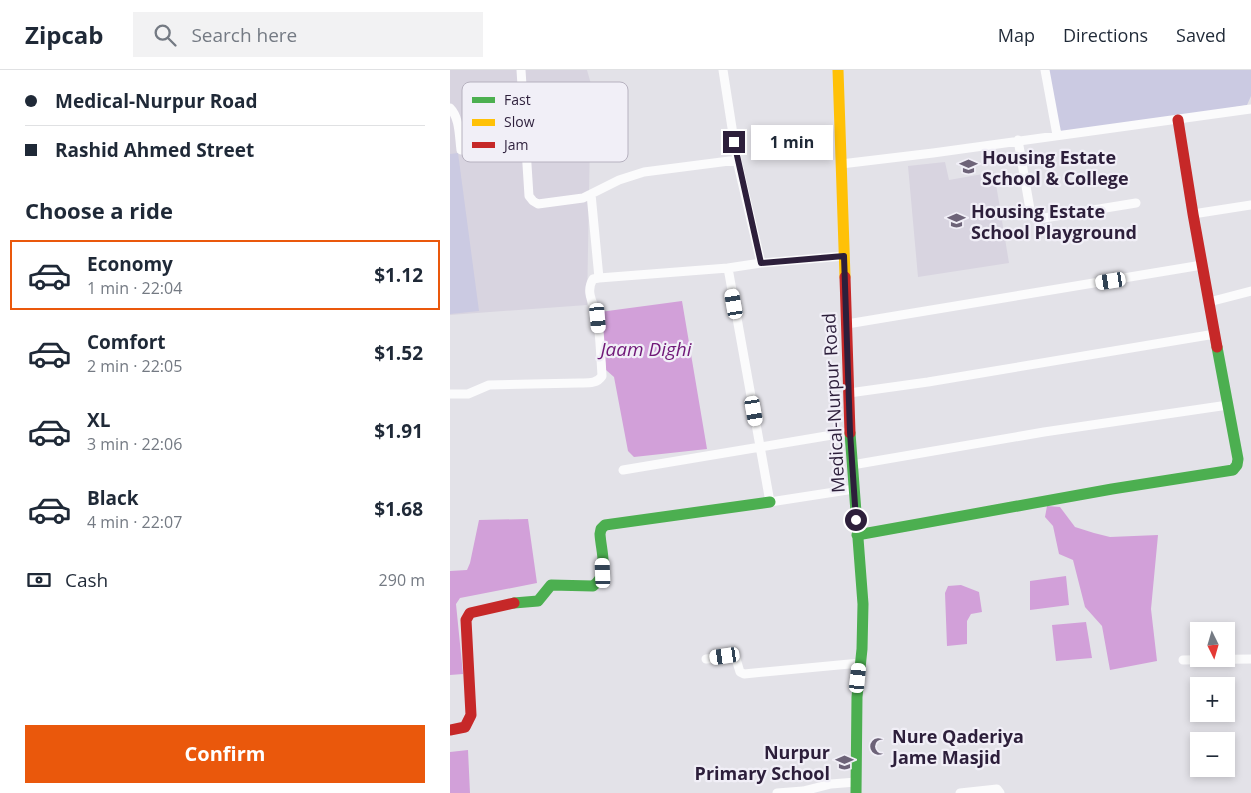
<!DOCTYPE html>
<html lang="en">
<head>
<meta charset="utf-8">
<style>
	body { margin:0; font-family:"Open Sans",sans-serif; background:#f2f2f3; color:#1f2937; height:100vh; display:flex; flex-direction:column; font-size:19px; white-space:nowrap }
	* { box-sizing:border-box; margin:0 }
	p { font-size:16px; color:#747a83 }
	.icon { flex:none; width:28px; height:28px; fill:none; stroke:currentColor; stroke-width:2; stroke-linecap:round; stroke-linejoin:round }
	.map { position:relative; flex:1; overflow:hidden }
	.panel { display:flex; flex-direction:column; background:#fff; width:450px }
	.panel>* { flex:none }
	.hud { display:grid; align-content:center; height:110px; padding:0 25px; background:#fff }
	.needle { width:32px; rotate:175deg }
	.controls { position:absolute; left:740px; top:552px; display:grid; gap:10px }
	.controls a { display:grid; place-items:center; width:45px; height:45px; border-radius:0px; background:#fff; box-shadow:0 2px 8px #0003; font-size:25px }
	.end { position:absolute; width:22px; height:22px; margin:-11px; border:6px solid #2d1f3b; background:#fff; box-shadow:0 0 0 2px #fff }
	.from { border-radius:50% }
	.bubble { position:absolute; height:35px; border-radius:0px; background:#fff; box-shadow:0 2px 8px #0003; font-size:16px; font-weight:700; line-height:35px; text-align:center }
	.car { position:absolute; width:15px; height:30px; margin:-15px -8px; border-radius:6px; box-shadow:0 0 4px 1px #0007; background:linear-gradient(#fff 24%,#345 0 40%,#fff 0 76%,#345 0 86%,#fff 0) }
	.hud b { display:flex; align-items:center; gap:18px; height:48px; font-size:19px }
	.hud b+b { border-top:1px solid #e0e1e3 }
	.hud i { width:12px; height:12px; background:#1f2937 }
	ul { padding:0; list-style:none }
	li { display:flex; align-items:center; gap:15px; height:70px; margin:0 10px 8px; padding:0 15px; border:2px solid transparent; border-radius:0px }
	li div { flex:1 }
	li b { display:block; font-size:19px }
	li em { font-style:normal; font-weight:700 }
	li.active { border-color:#ea580c }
	li>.icon { width:45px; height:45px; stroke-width:1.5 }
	h2 { padding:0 25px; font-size:22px; line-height:60px }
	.pay { display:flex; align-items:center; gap:12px; height:55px; padding:0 25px; font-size:19px }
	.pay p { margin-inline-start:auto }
	.button { display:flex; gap:10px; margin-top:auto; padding:10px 25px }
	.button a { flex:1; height:58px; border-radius:0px; background:#ea580c; color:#fff; font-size:20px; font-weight:700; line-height:58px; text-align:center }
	header { display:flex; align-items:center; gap:30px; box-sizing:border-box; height:70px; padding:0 25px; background:#fff; border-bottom:1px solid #e0e1e3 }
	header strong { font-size:24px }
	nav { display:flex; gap:28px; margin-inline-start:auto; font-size:18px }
	.search { width:350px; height:45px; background:#f2f2f3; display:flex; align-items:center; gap:12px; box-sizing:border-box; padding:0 18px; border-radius:0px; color:#747a83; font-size:19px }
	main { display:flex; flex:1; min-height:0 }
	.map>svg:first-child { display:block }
</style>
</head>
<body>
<header>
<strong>Zipcab</strong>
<div class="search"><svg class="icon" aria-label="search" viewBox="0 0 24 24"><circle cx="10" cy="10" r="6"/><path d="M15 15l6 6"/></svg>Search here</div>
<nav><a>Map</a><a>Directions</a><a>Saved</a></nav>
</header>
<main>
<section class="panel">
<div class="hud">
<b><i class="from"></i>Medical-Nurpur Road</b>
<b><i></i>Rashid Ahmed Street</b>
</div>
<h2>Choose a ride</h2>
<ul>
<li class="active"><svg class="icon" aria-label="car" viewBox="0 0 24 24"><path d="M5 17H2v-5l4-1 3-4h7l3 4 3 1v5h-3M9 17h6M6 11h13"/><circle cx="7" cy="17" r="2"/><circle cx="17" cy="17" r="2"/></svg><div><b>Economy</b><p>1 min · 22:04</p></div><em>$1.12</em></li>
<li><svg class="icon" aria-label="car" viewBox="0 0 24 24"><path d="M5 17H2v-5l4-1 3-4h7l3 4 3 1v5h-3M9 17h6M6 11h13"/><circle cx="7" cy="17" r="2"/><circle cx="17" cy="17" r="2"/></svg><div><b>Comfort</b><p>2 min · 22:05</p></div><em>$1.52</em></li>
<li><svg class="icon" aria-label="car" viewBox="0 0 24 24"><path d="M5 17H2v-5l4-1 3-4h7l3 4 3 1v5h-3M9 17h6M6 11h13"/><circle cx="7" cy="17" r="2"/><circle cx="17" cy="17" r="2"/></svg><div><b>XL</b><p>3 min · 22:06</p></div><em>$1.91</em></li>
<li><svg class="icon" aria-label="car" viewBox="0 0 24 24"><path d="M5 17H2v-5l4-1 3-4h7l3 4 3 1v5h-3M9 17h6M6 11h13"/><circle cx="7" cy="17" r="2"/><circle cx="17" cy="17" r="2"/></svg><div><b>Black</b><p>4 min · 22:07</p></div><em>$1.68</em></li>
</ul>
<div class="pay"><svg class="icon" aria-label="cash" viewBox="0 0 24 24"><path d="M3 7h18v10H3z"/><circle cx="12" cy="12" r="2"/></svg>Cash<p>290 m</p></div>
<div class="button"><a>Confirm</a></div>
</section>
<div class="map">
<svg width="801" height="723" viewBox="0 0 801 723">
	<rect width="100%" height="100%" fill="#e3e2e8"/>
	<path fill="#d8d4e0" d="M 0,0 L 137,0 L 141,14 L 137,235 L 0,245 Z
		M 495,92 L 499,110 L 544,102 L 559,193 L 468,207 L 458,96 Z"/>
	<path fill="#cbcae2" d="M 598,0 L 801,0 L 801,26 L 797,35 L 706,51 L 609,62 Z
		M 8,83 L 29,241 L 0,244 L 0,84 Z"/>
	<path fill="#d2a0d9" d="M 232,231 L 257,379 L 184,387 L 178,381 L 164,307 L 156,300 L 150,242 Z
		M 597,436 L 610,437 L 625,457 L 644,463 L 660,467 L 708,465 L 701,539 L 707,591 L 660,600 L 652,556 L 635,537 L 623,490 L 609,484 L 603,456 L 595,447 Z
		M 78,449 L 87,513 L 10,528 L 6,534 L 13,604 L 0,605 L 0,501 L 17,500 L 20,493 L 29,450 Z
		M 616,506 L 619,535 L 580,540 L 580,511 Z
		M 511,515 L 529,522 L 532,542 L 521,544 L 517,551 L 517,574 L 497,576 L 495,523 L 498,516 Z
		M 636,552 L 642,588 L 606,591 L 602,555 Z
		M 18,680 L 20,723 L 0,723 L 0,682 Z"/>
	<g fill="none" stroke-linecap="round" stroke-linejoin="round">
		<path stroke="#fbfbfc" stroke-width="9" d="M 71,0 L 79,126 L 83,131 L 88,134 L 133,128 L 169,110 L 194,102 L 287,90
			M 273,0 L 287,90 L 311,193
			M 595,0 L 607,65
			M 0,38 C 10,48 9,66 11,80
			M 568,70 L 581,145 L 588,149 L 686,133
			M 391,94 L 483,83 L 801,39
			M 141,124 L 149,208 L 278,198
			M 743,144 L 801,135
			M 394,186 L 311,193 L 278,198 L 320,432 L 404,419
			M 759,232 L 801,221
			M 397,254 L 752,195
			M 399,323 L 478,312 L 765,264
			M 0,324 L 18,324 L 39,315 L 129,313 C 138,313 147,314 152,306 C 151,288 150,269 148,250 C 146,236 134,224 143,209 L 149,208
			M 402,395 L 594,362 L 778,335
			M 173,400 L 400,362
			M 256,589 L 283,587 L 286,589 L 290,602 L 294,604 L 410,593
			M 733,590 L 801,589
			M 327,723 L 353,721 L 381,714 L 406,712
			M 510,723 L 547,719 L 550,723"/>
		<path stroke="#4caf50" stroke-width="11" d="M 400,363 L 413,534 L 412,579 L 407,627 L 406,723
			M 407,465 L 662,419 L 783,400 L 787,395 L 788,389 L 767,277
			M 64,533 L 88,531 L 101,515 L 143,516 C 160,504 151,482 150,464 L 151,459 L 155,455 L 320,432"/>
		<path stroke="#ffc107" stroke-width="11" d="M 388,0 L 395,207"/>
		<path stroke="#c62828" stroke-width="11" d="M 728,50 L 743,144 L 767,277
			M 395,207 L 400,363
			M 0,660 L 15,657 L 21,645 L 16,550 L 20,543 L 64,533"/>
	</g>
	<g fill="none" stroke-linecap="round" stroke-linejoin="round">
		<path stroke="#2d1f3b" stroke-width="6" d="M 284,72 L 311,193 L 394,186 L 400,362 L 406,450"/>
	</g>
	<defs>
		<symbol id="school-bare" viewBox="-9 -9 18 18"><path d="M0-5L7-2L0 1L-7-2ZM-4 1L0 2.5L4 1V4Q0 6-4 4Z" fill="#6d6378" stroke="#f1eff7" stroke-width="2.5" paint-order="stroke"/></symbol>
		<symbol id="mosque-bare" viewBox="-9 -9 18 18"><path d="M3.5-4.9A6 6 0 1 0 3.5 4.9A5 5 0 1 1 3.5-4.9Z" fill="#6d6378" stroke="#f1eff7" stroke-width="2.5" paint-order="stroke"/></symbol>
	</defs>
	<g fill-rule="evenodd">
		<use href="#school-bare" x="506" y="84" width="25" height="25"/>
		<use href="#school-bare" x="494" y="138" width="25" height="25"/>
		<use href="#mosque-bare" x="416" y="664" width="25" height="25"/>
		<use href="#school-bare" x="382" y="680" width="25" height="25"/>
	</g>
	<g text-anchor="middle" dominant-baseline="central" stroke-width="4.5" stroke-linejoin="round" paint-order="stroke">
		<g font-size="18" font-weight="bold" fill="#2d1f3b" stroke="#f1eff7" text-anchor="start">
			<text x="532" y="87">Housing Estate<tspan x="532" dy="21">School &amp; College</tspan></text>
			<text x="521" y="141">Housing Estate<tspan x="521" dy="21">School Playground</tspan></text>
			<text x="442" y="666">Nure Qaderiya<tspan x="442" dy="21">Jame Masjid</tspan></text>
			<text x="380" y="682" text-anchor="end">Nurpur<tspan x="380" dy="21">Primary School</tspan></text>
		</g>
		<g font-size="18" fill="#2d1f3b" stroke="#f1eff7">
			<text transform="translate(383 333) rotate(-93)">Medical-Nurpur Road</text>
		</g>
		<g font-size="19" font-style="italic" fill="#701878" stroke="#f1eff7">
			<text x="196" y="279">Jaam Dighi</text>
		</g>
	</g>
	<rect x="12" y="12" width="166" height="80" rx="8" fill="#f1eff7" stroke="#b6b1bf" stroke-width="1"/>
	<rect x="22" y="27" width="23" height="6" fill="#4caf50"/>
	<rect x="22" y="49" width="23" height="7" fill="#ffc107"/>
	<rect x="22" y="72" width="23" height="6" fill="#c62828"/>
	<g font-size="14" fill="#2d1f3b">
		<text x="54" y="35">Fast</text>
		<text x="54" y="57">Slow</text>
		<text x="54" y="80">Jam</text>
	</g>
</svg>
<div class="controls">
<a><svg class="needle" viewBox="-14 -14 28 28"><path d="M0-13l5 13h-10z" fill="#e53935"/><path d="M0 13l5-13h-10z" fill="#747a83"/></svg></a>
<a>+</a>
<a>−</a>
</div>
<i class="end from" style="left:406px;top:450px"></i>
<i class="end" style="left:284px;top:72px"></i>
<div class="bubble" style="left:301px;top:55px;width:82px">1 min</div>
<i class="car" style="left:661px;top:211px;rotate:261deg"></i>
<i class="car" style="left:284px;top:234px;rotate:350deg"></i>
<i class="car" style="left:148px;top:248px;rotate:175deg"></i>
<i class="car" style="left:304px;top:341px;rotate:170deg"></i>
<i class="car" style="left:153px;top:503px;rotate:358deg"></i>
<i class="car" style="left:275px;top:586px;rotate:262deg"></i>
<i class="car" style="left:408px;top:608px;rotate:6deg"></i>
</div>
</main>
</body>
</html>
